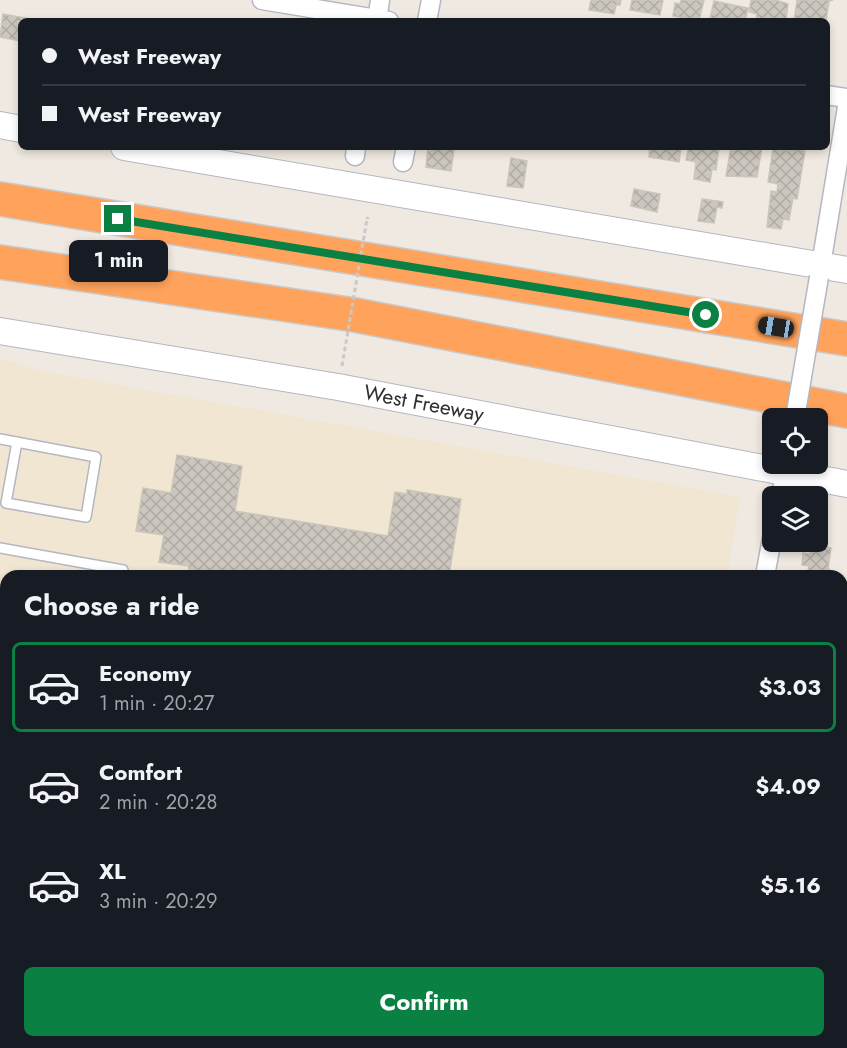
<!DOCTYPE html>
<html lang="en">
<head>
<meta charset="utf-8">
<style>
	body { margin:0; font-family:Jost,sans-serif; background:#20242c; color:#f1f3f6; height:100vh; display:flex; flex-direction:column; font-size:22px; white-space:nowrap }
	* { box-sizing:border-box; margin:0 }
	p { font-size:20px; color:#9ea1a6 }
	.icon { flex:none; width:33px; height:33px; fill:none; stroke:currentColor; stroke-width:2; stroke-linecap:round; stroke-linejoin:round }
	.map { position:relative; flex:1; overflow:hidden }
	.sheet { position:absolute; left:0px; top:570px; width:848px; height:478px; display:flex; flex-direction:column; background:#171b24; border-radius:18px 18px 0 0; box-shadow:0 3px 9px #0003 }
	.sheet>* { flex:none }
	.top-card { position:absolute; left:18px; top:18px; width:812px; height:132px; border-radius:9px; box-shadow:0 3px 9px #0003; display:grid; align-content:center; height:132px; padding:0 24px; background:#171b24 }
	.fabs { position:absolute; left:762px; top:408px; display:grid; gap:12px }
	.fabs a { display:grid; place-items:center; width:66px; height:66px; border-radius:9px; background:#171b24; box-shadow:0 3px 9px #0003; font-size:30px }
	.end { position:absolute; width:27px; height:27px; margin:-14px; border:8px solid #0b8043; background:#fff; box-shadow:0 0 0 3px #fff }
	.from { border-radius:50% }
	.bubble { position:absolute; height:42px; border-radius:9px; background:#171b24; box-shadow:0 3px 9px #0003; font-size:20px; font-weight:700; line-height:42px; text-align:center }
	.car { position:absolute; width:18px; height:36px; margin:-18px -9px; border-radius:8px; box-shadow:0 0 4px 2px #0007; background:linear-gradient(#222 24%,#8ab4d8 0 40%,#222 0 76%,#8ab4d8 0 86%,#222 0) }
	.top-card b { display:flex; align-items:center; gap:21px; height:57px; font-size:22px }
	.top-card b+b { border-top:2px solid #363941 }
	.top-card i { width:15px; height:15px; background:#f1f3f6 }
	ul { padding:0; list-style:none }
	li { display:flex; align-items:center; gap:18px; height:90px; margin:0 12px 9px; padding:0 12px; border:3px solid transparent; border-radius:9px }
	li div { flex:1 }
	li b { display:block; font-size:22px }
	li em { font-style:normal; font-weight:700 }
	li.selected { border-color:#0b8043 }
	li>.icon { width:54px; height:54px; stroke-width:1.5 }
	h2 { padding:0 24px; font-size:27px; line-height:72px }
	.action { display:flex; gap:12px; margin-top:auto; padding:12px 24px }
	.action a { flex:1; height:69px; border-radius:9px; background:#0b8043; color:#fff; font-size:24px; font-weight:700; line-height:69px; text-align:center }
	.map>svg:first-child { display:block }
</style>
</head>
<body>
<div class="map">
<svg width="847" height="1048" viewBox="0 0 847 1048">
	<defs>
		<pattern id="building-cross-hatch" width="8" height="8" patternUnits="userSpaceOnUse" patternTransform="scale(1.5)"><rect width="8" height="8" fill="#cbc7bf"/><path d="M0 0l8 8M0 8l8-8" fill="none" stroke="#afaba4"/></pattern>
	</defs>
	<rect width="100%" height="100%" fill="#efe9e1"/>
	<path fill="#f0e6d1" d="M 0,359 L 42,371 L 740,497 L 727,576 L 6,576 L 6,1042 L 649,1043 L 648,1048 L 0,1048 Z"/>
	<path fill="#c9ec9a" d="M 6,722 L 6,803 L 0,802 L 0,757 Z
		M 0,950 L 6,951 L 6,1042 L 52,1043 L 51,1048 L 0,1048 Z
		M 348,1043 L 348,1042 L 617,1043 L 617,1048 L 347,1048 Z"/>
	<path fill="url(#building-cross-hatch)" stroke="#cbc5ba" stroke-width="1.5" d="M 591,0 L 621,0 L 620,5 L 616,5 L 614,14 L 589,10 Z
		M 632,0 L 663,0 L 660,15 L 630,10 Z
		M 681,0 L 704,0 L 699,21 L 673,16 L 675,3 L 680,4 Z
		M 751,0 L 776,0 L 788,4 L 786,19 L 756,21 L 757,14 L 749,12 Z
		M 797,0 L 833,0 L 829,1 L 826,21 L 794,21 Z
		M 714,1 L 748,8 L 745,21 L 710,19 Z
		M 3,14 L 41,21 L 21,21 L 21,41 L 0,37 Z
		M 428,147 L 454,149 L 451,171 L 426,167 Z
		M 650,147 L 681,147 L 679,162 L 649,157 Z
		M 689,147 L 719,147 L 716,170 L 712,169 L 710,182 L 694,179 L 696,162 L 686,160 Z
		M 731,147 L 762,147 L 757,177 L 726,176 Z
		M 789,148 L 805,151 L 797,199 L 793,198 L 789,220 L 783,219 L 781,229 L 767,227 L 771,191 L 777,192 L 778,184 L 768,182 L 773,149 L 788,151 Z
		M 511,158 L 527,161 L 523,188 L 507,186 Z
		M 634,189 L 660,194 L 657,212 L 631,206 Z
		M 702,199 L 723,202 L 722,208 L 717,207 L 714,223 L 698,221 Z
		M 177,455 L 242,466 L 235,511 L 388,536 L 395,492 L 407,494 L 407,490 L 461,499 L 449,576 L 188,576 L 189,566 L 159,562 L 164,535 L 136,531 L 143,488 L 171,493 Z
		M 811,545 L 831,548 L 828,569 L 830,570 L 830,576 L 807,576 L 809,566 L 802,565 L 803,553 L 810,554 Z
		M 0,585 L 6,586 L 6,674 L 0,673 Z
		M 842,603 L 847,604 L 847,642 L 842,641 Z
		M 842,891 L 847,892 L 847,929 L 842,928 Z
		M 173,1042 L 228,1042 L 227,1048 L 172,1048 Z
		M 719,1042 L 771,1042 L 770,1048 L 718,1048 Z
		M 785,1042 L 833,1042 L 832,1048 L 784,1048 Z"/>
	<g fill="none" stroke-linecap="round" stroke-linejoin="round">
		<defs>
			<path id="lane" d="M 0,439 L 96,457 L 86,517 L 6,503 L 17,442
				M 0,548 L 123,570 L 122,576
				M 0,681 L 6,682
				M 0,814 L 6,815
				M 296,1042 L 309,1045 L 310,1042"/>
			<path id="street" d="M 262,0 L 389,21
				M 377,21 L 380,0
				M 427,21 L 431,0
				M 826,95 L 847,98
				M 355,156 L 356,147
				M 403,162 L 406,147
				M 819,277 L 847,107
				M 781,496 L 787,464
				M 765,576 L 772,538
				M 842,686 L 847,687
				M 842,982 L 847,983
				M 682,1048 L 683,1042"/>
			<g id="secondary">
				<path d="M 0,125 L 21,129"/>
				<path d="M 124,147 L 847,270"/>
				<path id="s1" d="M 0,331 L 338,387 L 847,484"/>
			</g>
			<path id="highway" d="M 0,199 L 847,339
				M 0,262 L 355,315 L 847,411"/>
		</defs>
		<use href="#lane" stroke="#b4b7c1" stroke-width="12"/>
		<use href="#street" stroke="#b4b7c1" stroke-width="21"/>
		<use href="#secondary" stroke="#b4b7c1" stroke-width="28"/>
		<use href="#highway" stroke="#c9c9c9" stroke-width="36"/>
		<path stroke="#c9c9c9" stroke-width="3" stroke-dasharray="4.5 3" stroke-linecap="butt" d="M 367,219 L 368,217"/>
		<use href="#lane" stroke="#fff" stroke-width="9"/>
		<use href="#street" stroke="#fff" stroke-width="18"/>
		<use href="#secondary" stroke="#fff" stroke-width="26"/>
		<use href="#highway" stroke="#ffa35c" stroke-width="33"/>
		<defs>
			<path id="street-bridge" d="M 795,418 L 819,277"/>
		</defs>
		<use href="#street-bridge" stroke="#b4b7c1" stroke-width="21" stroke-linecap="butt"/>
		<path stroke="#c9c9c9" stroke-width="3" stroke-dasharray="4.5 3" stroke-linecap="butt" d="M 342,366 L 367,219"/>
		<use href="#street-bridge" stroke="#fff" stroke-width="18"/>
	</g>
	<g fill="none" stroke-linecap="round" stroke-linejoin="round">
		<path stroke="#0b8043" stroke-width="8" d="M 118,219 L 706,315"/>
	</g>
	<g text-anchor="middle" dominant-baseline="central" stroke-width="5" stroke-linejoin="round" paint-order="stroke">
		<g font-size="21" fill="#2e2e2e" stroke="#fff">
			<text stroke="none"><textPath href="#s1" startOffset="430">West Freeway</textPath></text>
		</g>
	</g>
</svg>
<div class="fabs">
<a><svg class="icon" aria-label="locate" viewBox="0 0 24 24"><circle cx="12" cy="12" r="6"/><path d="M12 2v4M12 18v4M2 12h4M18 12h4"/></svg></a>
<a><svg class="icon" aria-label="layers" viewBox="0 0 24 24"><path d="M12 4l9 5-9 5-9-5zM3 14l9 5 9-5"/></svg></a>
</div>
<i class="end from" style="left:706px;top:315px"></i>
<i class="end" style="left:118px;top:219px"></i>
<div class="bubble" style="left:69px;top:240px;width:99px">1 min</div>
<i class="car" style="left:776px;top:327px;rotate:279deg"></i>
<div class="top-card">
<b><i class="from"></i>West Freeway</b>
<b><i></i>West Freeway</b>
</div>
<section class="sheet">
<h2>Choose a ride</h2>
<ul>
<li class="selected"><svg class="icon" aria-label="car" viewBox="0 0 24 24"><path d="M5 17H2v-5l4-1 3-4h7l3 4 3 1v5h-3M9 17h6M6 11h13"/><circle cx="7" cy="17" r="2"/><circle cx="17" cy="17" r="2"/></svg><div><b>Economy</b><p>1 min · 20:27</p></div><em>$3.03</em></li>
<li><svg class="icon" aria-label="car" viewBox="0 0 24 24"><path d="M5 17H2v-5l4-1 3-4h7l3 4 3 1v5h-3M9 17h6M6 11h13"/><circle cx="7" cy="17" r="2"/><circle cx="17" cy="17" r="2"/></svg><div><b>Comfort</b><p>2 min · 20:28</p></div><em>$4.09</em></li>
<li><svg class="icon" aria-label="car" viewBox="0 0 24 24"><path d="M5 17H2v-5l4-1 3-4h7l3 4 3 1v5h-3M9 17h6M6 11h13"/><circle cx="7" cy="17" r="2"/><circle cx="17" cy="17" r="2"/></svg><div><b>XL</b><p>3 min · 20:29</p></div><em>$5.16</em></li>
</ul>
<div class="action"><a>Confirm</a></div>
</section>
</div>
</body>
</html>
